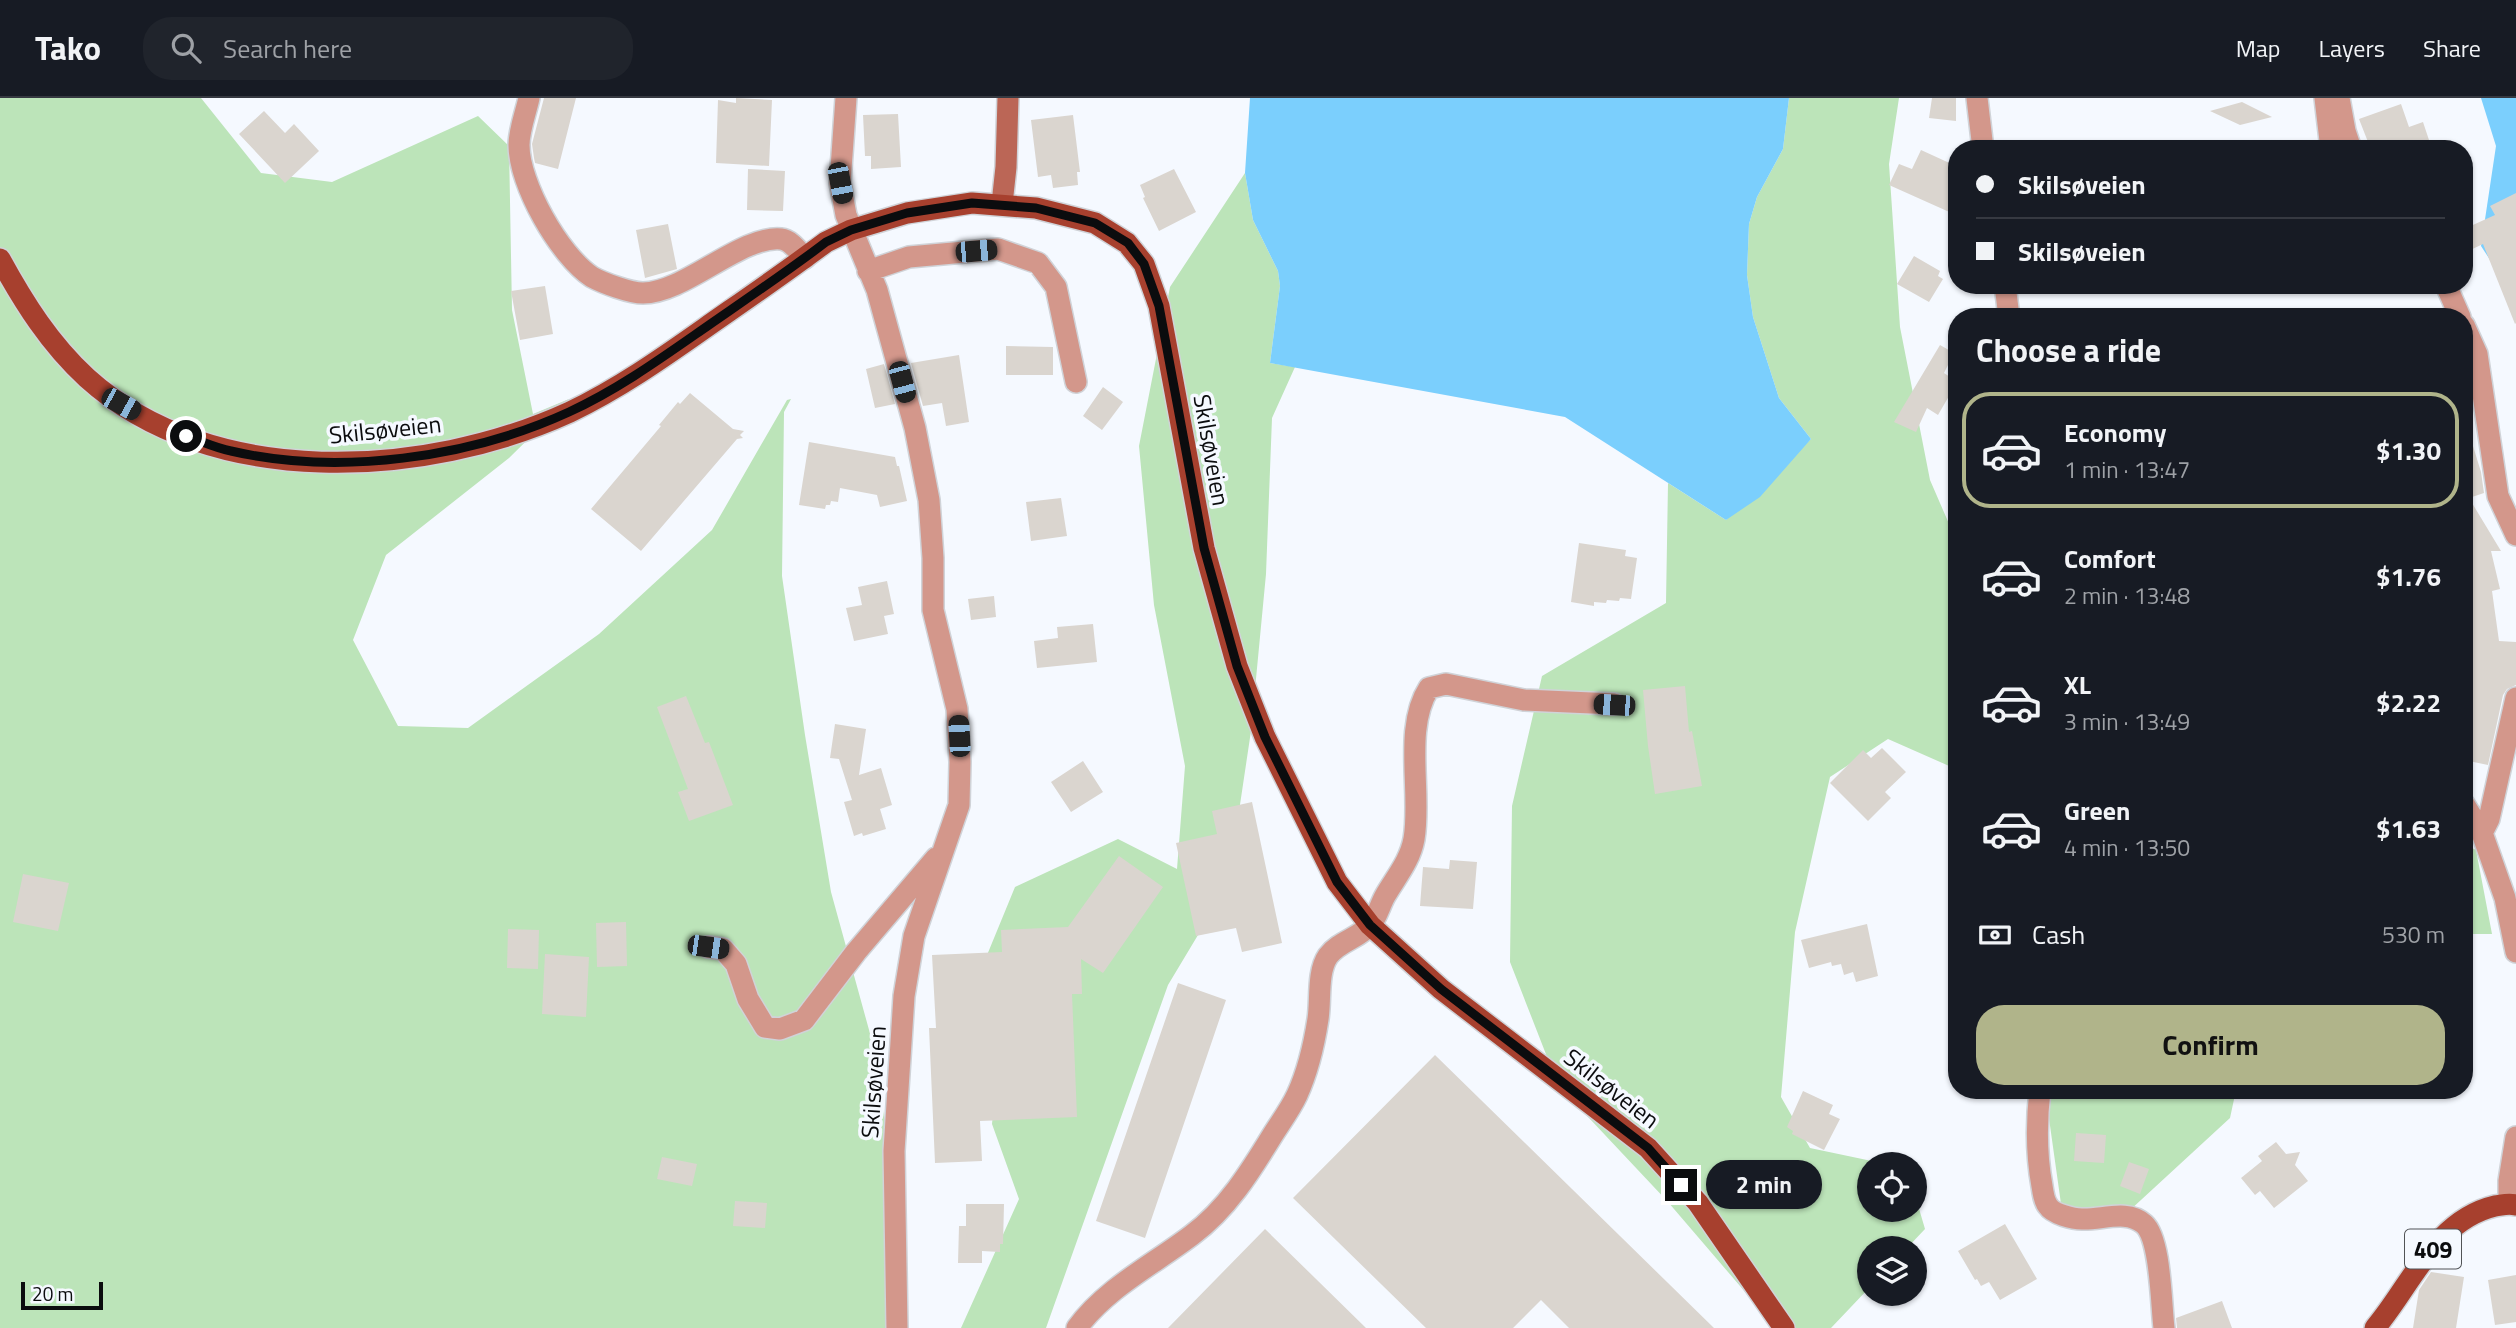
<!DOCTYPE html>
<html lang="en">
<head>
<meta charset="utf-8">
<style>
	body { margin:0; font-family:"Titillium Web",sans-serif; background:#20242c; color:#f1f3f6; height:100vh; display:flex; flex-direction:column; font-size:26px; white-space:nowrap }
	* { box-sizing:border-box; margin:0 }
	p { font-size:23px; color:#9ea1a6 }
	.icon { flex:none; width:38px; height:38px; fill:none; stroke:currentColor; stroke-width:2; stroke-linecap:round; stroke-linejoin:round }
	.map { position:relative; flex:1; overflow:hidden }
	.panel { position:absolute; left:1948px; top:210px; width:525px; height:791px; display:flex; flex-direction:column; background:#171b24; border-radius:28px; box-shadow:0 2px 5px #0004 }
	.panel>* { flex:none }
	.guide { position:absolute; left:1948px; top:42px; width:525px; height:154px; border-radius:28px; box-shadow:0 2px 5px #0004; display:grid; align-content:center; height:154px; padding:0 28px; background:#171b24 }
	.tools { position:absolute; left:1857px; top:1054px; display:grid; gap:14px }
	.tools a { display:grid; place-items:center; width:70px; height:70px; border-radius:50%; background:#171b24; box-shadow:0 2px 5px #0004; font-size:35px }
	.scale { position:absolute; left:21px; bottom:18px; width:82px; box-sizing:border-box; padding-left:7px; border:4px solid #0b0c0e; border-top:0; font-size:19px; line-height:24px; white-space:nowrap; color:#0b0c0e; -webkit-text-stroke:5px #f5f9ff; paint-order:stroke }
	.end { position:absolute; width:32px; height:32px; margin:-16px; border:9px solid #0b0c0e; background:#fff; box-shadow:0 0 0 4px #fff }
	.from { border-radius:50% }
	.bubble { position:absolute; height:49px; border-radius:24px; background:#171b24; box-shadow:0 2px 5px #0004; font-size:23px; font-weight:700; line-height:49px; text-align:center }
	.car { position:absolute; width:21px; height:42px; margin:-21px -10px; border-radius:9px; box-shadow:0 0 5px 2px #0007; background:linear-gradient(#222 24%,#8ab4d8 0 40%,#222 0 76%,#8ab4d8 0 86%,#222 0) }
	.guide b { display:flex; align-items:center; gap:24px; height:66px; font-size:26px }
	.guide b+b { border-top:2px solid #363941 }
	.guide i { width:18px; height:18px; background:#f1f3f6 }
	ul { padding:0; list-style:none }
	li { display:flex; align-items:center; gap:21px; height:116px; margin:0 14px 10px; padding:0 14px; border:4px solid transparent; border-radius:28px }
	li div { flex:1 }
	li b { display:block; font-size:26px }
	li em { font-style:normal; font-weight:700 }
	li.selected { border-color:#b0b48a }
	li>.icon { width:63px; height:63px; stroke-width:1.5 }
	h2 { padding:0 28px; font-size:32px; line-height:84px }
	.pay { display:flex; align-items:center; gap:18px; height:77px; padding:0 28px; font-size:26px }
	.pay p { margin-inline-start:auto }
	.action { display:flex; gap:14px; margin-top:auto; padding:14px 28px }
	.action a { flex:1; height:80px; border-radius:28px; background:#b0b48a; color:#111; font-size:28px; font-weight:700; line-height:80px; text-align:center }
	header { display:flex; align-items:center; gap:42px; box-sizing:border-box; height:98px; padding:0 35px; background:#171b24; border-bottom:2px solid #363941 }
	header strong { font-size:33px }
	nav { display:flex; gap:38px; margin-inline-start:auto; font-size:24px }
	.search { width:490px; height:63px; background:#20242c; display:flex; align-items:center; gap:18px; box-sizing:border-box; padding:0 24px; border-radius:28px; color:#9ea1a6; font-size:26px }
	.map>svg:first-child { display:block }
</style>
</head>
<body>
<header>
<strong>Tako</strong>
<div class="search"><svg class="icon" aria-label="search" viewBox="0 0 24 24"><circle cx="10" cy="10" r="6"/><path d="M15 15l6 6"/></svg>Search here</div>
<nav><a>Map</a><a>Layers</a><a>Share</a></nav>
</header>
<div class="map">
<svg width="2516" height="1230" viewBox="0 0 2516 1230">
	<rect width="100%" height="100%" fill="#f5f9ff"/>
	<path fill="#bce4b9" d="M 0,0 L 201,0 L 261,75 L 332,84 L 478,18 L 509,48 L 512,212 L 533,316 L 569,301 L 509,360 L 386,457 L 353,542 L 398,628 L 468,630 L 599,536 L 712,432 L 787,302 L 791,301 L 784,314 L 782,478 L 805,637 L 831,794 L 874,950 L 897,1108 L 908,1230 L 0,1230 Z
		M 1789,0 L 1899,0 L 1889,66 L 1900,229 L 1930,382 L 1956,442 L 1956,671 L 1888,641 L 1830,679 L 1795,834 L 1781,999 L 1810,1050 L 1886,1066 L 1869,1066 L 1869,1111 L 1914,1111 L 1915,1097 L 1925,1131 L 1907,1150 L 1869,1150 L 1869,1190 L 1831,1230 L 1776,1230 L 1668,1104 L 1558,987 L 1510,864 L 1512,708 L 1542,578 L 1666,505 L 1668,385 L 1726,422 L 1811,341 L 1779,300 L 1753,219 L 1747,177 L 1749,126 L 1757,99 L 1783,51 Z
		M 1245,75 L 1253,122 L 1278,173 L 1280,188 L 1270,265 L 1295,269 L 1272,320 L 1266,476 L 1251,633 L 1228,787 L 1168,887 L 1046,1230 L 961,1230 L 1019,1101 L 992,1026 L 996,984 L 985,862 L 1015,789 L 1118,741 L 1177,771 L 1185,668 L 1154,507 L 1139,348 L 1170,189 Z
		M 2464,746 L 2476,752 L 2492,836 L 2464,836 Z
		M 2045,992 L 2236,992 L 2230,1020 L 2116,1125 L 2062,1113 Z"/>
	<path fill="#7bcffd" d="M 1250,0 L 1789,0 L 1783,51 L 1757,99 L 1749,126 L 1747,177 L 1753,219 L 1779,300 L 1811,341 L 1760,399 L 1726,422 L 1565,319 L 1270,265 L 1280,188 L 1278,173 L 1253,122 L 1245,75 Z
		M 2481,0 L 2516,0 L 2516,167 L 2498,174 L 2481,148 L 2496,48 Z"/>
	<path fill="#dad5cf" d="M 544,0 L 576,0 L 558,71 L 535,65 L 534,60 L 532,46 Z
		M 736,0 L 772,2 L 769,68 L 716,65 L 718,2 L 736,5 Z
		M 1932,0 L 1956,0 L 1956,23 L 1929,20 Z
		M 2242,4 L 2272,19 L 2240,27 L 2210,13 Z
		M 2401,6 L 2409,29 L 2423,24 L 2432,51 L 2364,51 L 2363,46 L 2368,44 L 2359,21 Z
		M 264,13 L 285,35 L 294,26 L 319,53 L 285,85 L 239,36 Z
		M 898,16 L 901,69 L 871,71 L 871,58 L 865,58 L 863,17 Z
		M 1073,17 L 1080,74 L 1077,74 L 1078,87 L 1053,90 L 1051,77 L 1038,79 L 1031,22 Z
		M 1921,52 L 1956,68 L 1956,117 L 1889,87 L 1899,66 L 1912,71 Z
		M 748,71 L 785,73 L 783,113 L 747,112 Z
		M 1174,71 L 1196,114 L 1159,133 L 1143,100 L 1145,99 L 1140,87 Z
		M 2516,95 L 2516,225 L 2515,226 L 2483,146 L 2464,155 L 2464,131 L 2495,117 L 2490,108 Z
		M 668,126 L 677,171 L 645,180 L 636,132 Z
		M 1914,158 L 1940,173 L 1938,178 L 1943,181 L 1929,204 L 1897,186 Z
		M 545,188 L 553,236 L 520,242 L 511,193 Z
		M 1940,247 L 1954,255 L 1944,275 L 1956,283 L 1956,286 L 1938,317 L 1927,310 L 1916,334 L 1894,324 Z
		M 1006,248 L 1053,249 L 1053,277 L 1006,277 Z
		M 959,257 L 969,324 L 946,328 L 942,305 L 923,308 L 911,265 Z
		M 884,266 L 895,306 L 875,310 L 866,271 Z
		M 1103,289 L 1123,304 L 1102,332 L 1083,318 Z
		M 690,295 L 733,331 L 744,333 L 740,337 L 743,340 L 737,341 L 641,453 L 591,411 L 661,328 L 659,327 L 678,304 L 680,306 Z
		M 2469,335 L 2481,374 L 2484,395 L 2469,400 L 2501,453 L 2491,453 L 2500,491 L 2492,493 L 2499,543 L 2516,544 L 2516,587 L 2507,591 L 2503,597 L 2488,667 L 2464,662 L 2464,336 Z
		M 809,344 L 895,359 L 897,368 L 899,368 L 907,403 L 880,409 L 877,397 L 840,390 L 838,404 L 831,403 L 830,407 L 826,407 L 825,411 L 799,407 Z
		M 1061,400 L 1067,438 L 1031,443 L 1026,404 Z
		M 1579,445 L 1626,452 L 1625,458 L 1637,460 L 1631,501 L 1620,500 L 1619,503 L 1607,502 L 1606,505 L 1594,504 L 1594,508 L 1571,504 Z
		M 887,483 L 894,516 L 884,518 L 888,536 L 854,543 L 846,510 L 862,507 L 858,489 Z
		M 994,498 L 996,519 L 971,522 L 968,501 Z
		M 1093,526 L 1097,564 L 1037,570 L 1034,543 L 1058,540 L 1057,529 Z
		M 1685,588 L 1689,634 L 1692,633 L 1702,688 L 1655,696 L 1648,648 L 1643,592 Z
		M 686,598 L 705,645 L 709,644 L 733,707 L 689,723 L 678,694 L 688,691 L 657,609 Z
		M 835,626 L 866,631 L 859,677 L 881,670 L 892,707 L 880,711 L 886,731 L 863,738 L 862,735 L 854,738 L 844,704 L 852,702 L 839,661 L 830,660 Z
		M 1882,650 L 1906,674 L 1885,694 L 1891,700 L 1868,723 L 1830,685 L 1863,652 L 1871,660 Z
		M 1083,663 L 1103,694 L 1071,714 L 1051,684 Z
		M 1252,704 L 1282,845 L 1242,854 L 1236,830 L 1196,838 L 1176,745 L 1217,736 L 1212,713 Z
		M 1119,758 L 1163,789 L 1103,875 L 1081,861 L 1082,896 L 1072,896 L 1077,1019 L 980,1023 L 982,1063 L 935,1065 L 929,930 L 936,930 L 932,857 L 1002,854 L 1001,832 L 1068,829 Z
		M 1450,762 L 1477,764 L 1473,811 L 1420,808 L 1423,769 L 1449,771 Z
		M 23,776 L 69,785 L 58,833 L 13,824 Z
		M 626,824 L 627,868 L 597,869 L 596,825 Z
		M 1867,826 L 1878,878 L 1856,884 L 1853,874 L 1844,877 L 1841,866 L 1832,868 L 1831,864 L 1809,870 L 1801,842 Z
		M 508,831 L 539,832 L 538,871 L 507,870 Z
		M 545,856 L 589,859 L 586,919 L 542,916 Z
		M 1178,885 L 1226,902 L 1145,1140 L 1096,1123 Z
		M 1435,957 L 1714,1230 L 1569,1230 L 1541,1202 L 1513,1230 L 1426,1230 L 1293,1100 Z
		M 1803,993 L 1833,1007 L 1829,1016 L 1840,1021 L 1824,1052 L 1792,1036 L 1793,1033 L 1787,1029 Z
		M 2076,1035 L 2106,1037 L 2104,1065 L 2074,1063 Z
		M 2276,1044 L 2286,1056 L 2300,1054 L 2295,1067 L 2308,1083 L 2274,1110 L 2260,1093 L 2255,1097 L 2241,1080 L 2262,1063 L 2258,1058 Z
		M 662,1059 L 697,1066 L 692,1088 L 657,1081 Z
		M 2129,1064 L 2149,1071 L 2140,1096 L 2120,1088 Z
		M 735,1103 L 767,1105 L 765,1130 L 733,1128 Z
		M 966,1106 L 1004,1106 L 1003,1146 L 1000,1146 L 1000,1154 L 982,1153 L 982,1165 L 958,1165 L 959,1128 L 966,1128 Z
		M 2005,1126 L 2037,1181 L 2000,1202 L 1989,1184 L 1981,1188 L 1977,1181 L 1975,1182 L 1958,1153 Z
		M 1265,1131 L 1366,1230 L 1168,1230 Z
		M 2431,1174 L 2464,1179 L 2456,1230 L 2413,1230 L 2419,1192 Z
		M 2516,1177 L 2516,1224 L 2495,1227 L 2488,1182 Z
		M 2222,1203 L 2232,1230 L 2177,1230 L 2176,1220 Z"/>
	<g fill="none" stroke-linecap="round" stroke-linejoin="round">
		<defs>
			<path id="street" d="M 529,0 C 526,14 519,32 519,47 C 519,86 559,157 592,179 C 603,185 630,195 643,195 C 685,195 741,137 781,141 C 791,142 798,153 805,160
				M 846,0 L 840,85 L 846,117 L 877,192 L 915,330 L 929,402 L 933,460 L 933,512 L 957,611 L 960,664 L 959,707 L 914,838 L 904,898 L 894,1053 L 897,1230
				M 1977,0 L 1983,51
				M 2325,0 L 2331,51
				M 2339,0 L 2345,33 L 2351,51
				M 868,173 L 909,159 L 998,151 L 1038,165 L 1056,189 L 1076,284
				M 2005,187 L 2009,219
				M 2446,187 L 2460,219
				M 2464,227 L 2477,256 L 2498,398 L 2516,437
				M 2516,600 L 2489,721 L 2482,735 L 2505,800 L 2516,854
				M 2464,706 L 2482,735
				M 708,849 L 723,851 L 736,866 L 748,901 L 765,929 L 780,931 L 804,922 L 856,854 L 936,760
				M 2040,992 C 2036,1026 2036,1055 2042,1088 C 2043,1095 2044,1103 2048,1108 C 2053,1116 2073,1121 2082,1121 C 2102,1122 2127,1111 2144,1126 C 2161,1141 2161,1207 2164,1230
				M 2509,1105 L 2509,1083 L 2516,1039
				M 1077,1230 C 1106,1190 1154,1166 1192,1137 C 1227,1111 1250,1074 1272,1038 C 1280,1025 1290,1012 1297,997 C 1308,973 1314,947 1318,921 C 1321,902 1317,874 1328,858 C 1339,843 1360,840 1371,826 C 1377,819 1380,807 1385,798 C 1396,779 1410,763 1414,741 C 1422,695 1403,630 1429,590 L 1446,586 L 1524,602 L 1614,606"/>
			<path id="secondary" d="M 1002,106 L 1006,69 L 1008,0"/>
			<path id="primary" d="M 0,161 C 24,205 50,246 87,280 C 212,393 426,380 570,314 C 618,291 661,261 705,230 C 745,202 786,174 826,144 L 851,132 L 907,115 L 972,105 L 1036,110 L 1095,125 L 1127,145 L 1144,166 L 1159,208 L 1204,450 L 1237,568 L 1265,639 L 1337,784 L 1370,827 L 1441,891 L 1648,1050 L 1698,1105 L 1784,1230
				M 2375,1230 C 2411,1188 2435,1122 2495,1108 C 2503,1107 2508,1105 2516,1107"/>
		</defs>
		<use href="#street" stroke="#d0d3d8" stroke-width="24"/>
		<use href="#secondary" stroke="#d0d3d8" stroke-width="24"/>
		<use href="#primary" stroke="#d0d3d8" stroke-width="24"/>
		<use href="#street" stroke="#d3978b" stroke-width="21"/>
		<use href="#secondary" stroke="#bb6656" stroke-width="21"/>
		<use href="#primary" stroke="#a7402e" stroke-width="21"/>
	</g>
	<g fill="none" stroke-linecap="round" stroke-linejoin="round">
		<path stroke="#0b0c0e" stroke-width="9" d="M 186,338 C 201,343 216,350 231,353 C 339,378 469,360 569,314 C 619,291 663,259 709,227 C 748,200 788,173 826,144 L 851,132 L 907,115 L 972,105 L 1036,110 L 1095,125 L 1128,145 L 1144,166 L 1159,208 L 1204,450 L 1237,568 L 1265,639 L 1337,784 L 1370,827 L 1441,891 L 1648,1050 L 1681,1087"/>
	</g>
	<g text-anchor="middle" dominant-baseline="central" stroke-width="7" stroke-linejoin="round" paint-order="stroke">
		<rect fill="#f5f9ff" stroke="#515356" stroke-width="2" x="2405" y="1131.5" width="56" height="39" rx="5"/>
		<g font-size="23" font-weight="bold" fill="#0b0c0e">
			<text x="2433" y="1151">409</text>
		</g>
		<g font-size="24" fill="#0b0c0e" stroke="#f5f9ff">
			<text transform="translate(385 331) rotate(-6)">Skilsøveien</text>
			<text transform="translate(1212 352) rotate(80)">Skilsøveien</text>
			<text transform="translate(873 984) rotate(-86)">Skilsøveien</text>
			<text transform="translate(1612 990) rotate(38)">Skilsøveien</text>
		</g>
	</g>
</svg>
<div class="tools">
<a><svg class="icon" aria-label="locate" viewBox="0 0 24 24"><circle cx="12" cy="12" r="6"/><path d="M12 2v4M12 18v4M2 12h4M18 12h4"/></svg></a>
<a><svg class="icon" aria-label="layers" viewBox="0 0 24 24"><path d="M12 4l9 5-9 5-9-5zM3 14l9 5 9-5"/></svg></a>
</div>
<div class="scale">20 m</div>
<i class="end from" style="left:186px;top:338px"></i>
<i class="end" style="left:1681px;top:1087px"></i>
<div class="bubble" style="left:1706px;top:1062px;width:116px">2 min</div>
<i class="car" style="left:840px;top:85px;rotate:169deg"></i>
<i class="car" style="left:976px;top:153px;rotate:85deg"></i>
<i class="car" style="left:902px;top:284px;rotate:165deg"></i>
<i class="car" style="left:121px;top:306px;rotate:119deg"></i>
<i class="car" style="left:1614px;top:607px;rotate:273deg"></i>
<i class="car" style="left:959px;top:638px;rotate:357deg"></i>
<i class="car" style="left:708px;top:849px;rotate:98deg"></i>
<div class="guide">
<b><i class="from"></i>Skilsøveien</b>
<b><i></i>Skilsøveien</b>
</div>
<section class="panel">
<h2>Choose a ride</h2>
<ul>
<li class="selected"><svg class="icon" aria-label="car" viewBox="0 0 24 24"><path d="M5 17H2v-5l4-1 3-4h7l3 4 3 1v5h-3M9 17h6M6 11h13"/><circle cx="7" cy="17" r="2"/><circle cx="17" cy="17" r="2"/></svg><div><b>Economy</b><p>1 min · 13:47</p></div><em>$1.30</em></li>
<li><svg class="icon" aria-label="car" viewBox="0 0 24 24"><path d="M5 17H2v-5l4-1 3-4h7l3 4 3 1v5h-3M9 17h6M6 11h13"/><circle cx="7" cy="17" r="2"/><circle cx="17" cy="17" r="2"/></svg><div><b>Comfort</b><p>2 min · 13:48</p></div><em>$1.76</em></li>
<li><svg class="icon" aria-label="car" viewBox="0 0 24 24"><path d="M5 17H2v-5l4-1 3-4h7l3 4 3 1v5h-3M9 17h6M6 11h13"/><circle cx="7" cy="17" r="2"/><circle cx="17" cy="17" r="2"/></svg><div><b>XL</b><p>3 min · 13:49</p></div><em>$2.22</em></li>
<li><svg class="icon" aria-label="car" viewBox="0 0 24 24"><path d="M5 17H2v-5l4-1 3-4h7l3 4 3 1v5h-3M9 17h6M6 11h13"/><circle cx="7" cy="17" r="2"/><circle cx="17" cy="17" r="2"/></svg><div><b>Green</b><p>4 min · 13:50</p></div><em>$1.63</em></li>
</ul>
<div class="pay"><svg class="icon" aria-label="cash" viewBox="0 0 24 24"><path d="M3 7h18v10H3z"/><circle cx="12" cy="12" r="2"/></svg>Cash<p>530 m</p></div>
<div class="action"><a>Confirm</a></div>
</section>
</div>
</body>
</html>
